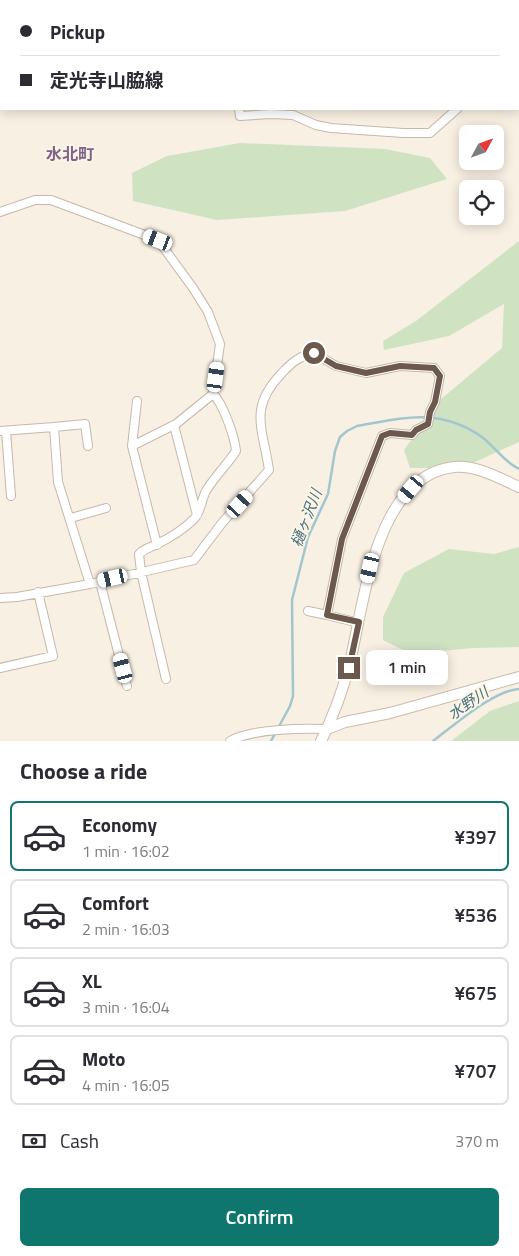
<!DOCTYPE html>
<html lang="en">
<head>
<meta charset="utf-8">
<style>
	body { margin:0; font-family:"Titillium Web","Noto Sans JP",sans-serif; background:#f2f2f3; color:#2b2b33; height:100vh; display:flex; flex-direction:column; font-size:19px; white-space:nowrap }
	* { box-sizing:border-box; margin:0 }
	p { font-size:16px; color:#7c7c81 }
	.icon { flex:none; width:28px; height:28px; fill:none; stroke:currentColor; stroke-width:2; stroke-linecap:round; stroke-linejoin:round }
	.map { position:relative; height:741px; overflow:hidden }
	.sheet { display:flex; flex-direction:column; background:#fff; flex:1 }
	.sheet>* { flex:none }
	.guide { position:absolute; left:0px; top:0px; width:520px; height:110px; box-shadow:0 2px 12px #0003; display:grid; align-content:center; height:110px; padding:0 20px; background:#fff }
	.needle { width:32px; rotate:49deg }
	.buttons { position:absolute; left:459px; top:125px; display:grid; gap:10px }
	.buttons a { display:grid; place-items:center; width:45px; height:45px; border-radius:8px; background:#fff; box-shadow:0 2px 12px #0003; font-size:25px }
	.end { position:absolute; width:22px; height:22px; margin:-11px; border:6px solid #6c584c; background:#fff; box-shadow:0 0 0 2px #fff }
	.from { border-radius:50% }
	.bubble { position:absolute; height:35px; border-radius:8px; background:#fff; box-shadow:0 2px 12px #0003; font-size:16px; font-weight:600; line-height:35px; text-align:center }
	.car { position:absolute; width:15px; height:30px; margin:-15px -8px; border-radius:6px; box-shadow:0 0 4px 1px #0007; background:linear-gradient(#fff 24%,#345 0 40%,#fff 0 76%,#345 0 86%,#fff 0) }
	.guide b { display:flex; align-items:center; gap:18px; height:48px; font-size:19px }
	.guide b+b { border-top:1px solid #e1e1e2 }
	.guide i { width:12px; height:12px; background:#2b2b33 }
	ul { padding:0; list-style:none }
	li { display:flex; align-items:center; gap:15px; height:70px; margin:0 10px 8px; padding:0 10px; border:2px solid #e1e1e2; border-radius:8px }
	li div { flex:1 }
	li b { display:block; font-size:19px }
	li em { font-style:normal; font-weight:600 }
	li.on { border-color:#0f766e }
	li>.icon { width:45px; height:45px; stroke-width:1.5 }
	h2 { padding:0 20px; font-size:22px; line-height:60px }
	.pay { display:flex; align-items:center; gap:12px; height:55px; padding:0 20px; font-size:19px }
	.pay p { margin-inline-start:auto }
	.action { display:flex; gap:10px; margin-top:auto; padding:10px 20px }
	.action a { flex:1; height:58px; border-radius:8px; background:#0f766e; color:#fff; font-size:20px; font-weight:600; line-height:58px; text-align:center }
	.map>svg:first-child { display:block }
</style>
</head>
<body>
<div class="map">
<svg width="519" height="741" viewBox="0 0 519 741">
	<rect width="100%" height="100%" fill="#f8f0e2"/>
	<path fill="#cfe3c3" d="M 228,0 L 519,0 L 519,50 L 519,1 L 228,1 Z
		M 240,143 L 385,149 L 430,158 L 447,179 L 345,211 L 217,220 L 133,201 L 132,173 L 167,156 Z
		M 519,241 L 519,442 L 462,468 L 410,468 L 404,450 L 441,399 L 502,348 L 504,304 L 449,336 L 384,350 L 383,341 L 416,321 Z
		M 519,547 L 519,647 L 473,648 L 411,654 L 383,640 L 383,617 L 404,573 L 449,549 L 494,554 Z
		M 519,701 L 519,741 L 451,741 L 490,711 Z"/>
	<g fill="none" stroke-linecap="round" stroke-linejoin="round">
		<path stroke="#a1c6cf" stroke-width="2.5" d="M 271,741 L 290,706 L 293,696 L 292,600 L 308,537 L 328,494 L 335,451 L 340,437 L 347,431 L 357,426 C 403,418 440,407 482,437 C 496,448 503,461 519,469
			M 433,741 C 453,726 494,690 519,689"/>
		<defs>
			<path id="minor" d="M 519,36 L 519,35
				M 0,65 L 1,65
				M 239,109 L 240,116 L 271,114 L 293,115 L 316,125 L 331,128 L 403,133 L 430,133 L 457,109
				M 0,212 L 35,200 L 51,200 L 158,240 L 193,288 L 208,312 L 220,344 L 213,394 L 176,424 L 132,446 L 137,401
				M 174,425 L 197,515
				M 54,427 L 85,424 L 88,446
				M 0,431 L 54,427 L 58,482 L 90,584
				M 6,431 L 11,496
				M 132,446 L 157,545
				M 71,518 L 106,508
				M 100,582 L 127,686
				M 0,598 L 17,597 L 90,584 L 194,560 L 222,523 L 269,470 C 263,428 248,408 282,373 C 292,362 300,356 314,353 L 336,366 L 366,373 L 400,366 L 434,368 L 440,376 L 435,402 L 430,412 L 428,424 L 416,430 L 412,435 L 390,433 L 382,436 L 342,539 L 327,615 L 359,623
				M 308,611 L 327,615
				M 0,668 L 53,656 L 38,592
				M 166,679 L 141,572 L 139,554 C 144,549 149,548 155,545 C 168,539 184,529 194,519 C 201,512 201,500 206,491 C 215,476 227,465 236,451 C 235,438 223,403 213,394
				M 230,741 C 251,729 302,728 327,729"/>
			<path id="secondary" d="M 327,729 L 345,722 L 390,713 L 519,677
				M 321,741 C 333,717 342,693 349,666 C 364,607 374,476 454,467 C 477,465 499,478 519,487"/>
		</defs>
		<use href="#minor" stroke="#c7b8ab" stroke-width="10"/>
		<use href="#secondary" stroke="#ccbaab" stroke-width="12"/>
		<use href="#minor" stroke="#fff" stroke-width="8"/>
		<use href="#secondary" stroke="#fff" stroke-width="10"/>
	</g>
	<g fill="none" stroke-linecap="round" stroke-linejoin="round">
		<path stroke="#6c584c" stroke-width="6" d="M 314,353 L 336,366 L 366,373 L 400,366 L 434,368 L 440,376 L 435,402 L 430,412 L 428,424 L 416,430 L 412,435 L 390,433 L 382,436 L 342,539 L 327,615 L 359,622 L 349,668"/>
	</g>
	<g text-anchor="middle" dominant-baseline="central" stroke-width="4" stroke-linejoin="round" paint-order="stroke">
		<g font-size="15" font-style="italic" fill="#49737c" stroke="#fcf4e7">
			<text transform="translate(306 518) rotate(-69)">樋ヶ沢川</text>
			<text transform="translate(468 703) rotate(-34)">水野川</text>
		</g>
		<g font-size="16" font-weight="bold" fill="#7d6488" stroke="#fcf4e7">
			<text x="70" y="154">水北町</text>
		</g>
	</g>
</svg>
<div class="buttons">
<a><svg class="needle" viewBox="-14 -14 28 28"><path d="M0-13l5 13h-10z" fill="#e53935"/><path d="M0 13l5-13h-10z" fill="#7c7c81"/></svg></a>
<a><svg class="icon" aria-label="locate" viewBox="0 0 24 24"><circle cx="12" cy="12" r="6"/><path d="M12 2v4M12 18v4M2 12h4M18 12h4"/></svg></a>
</div>
<i class="end from" style="left:314px;top:353px"></i>
<i class="end" style="left:349px;top:668px"></i>
<div class="bubble" style="left:366px;top:650px;width:82px">1 min</div>
<i class="car" style="left:158px;top:240px;rotate:291deg"></i>
<i class="car" style="left:216px;top:377px;rotate:8deg"></i>
<i class="car" style="left:411px;top:489px;rotate:220deg"></i>
<i class="car" style="left:240px;top:504px;rotate:42deg"></i>
<i class="car" style="left:370px;top:568px;rotate:193deg"></i>
<i class="car" style="left:113px;top:578px;rotate:257deg"></i>
<i class="car" style="left:123px;top:668px;rotate:345deg"></i>
<div class="guide">
<b><i class="from"></i>Pickup</b>
<b><i></i>定光寺山脇線</b>
</div>
</div>
<section class="sheet">
<h2>Choose a ride</h2>
<ul>
<li class="on"><svg class="icon" aria-label="car" viewBox="0 0 24 24"><path d="M5 17H2v-5l4-1 3-4h7l3 4 3 1v5h-3M9 17h6M6 11h13"/><circle cx="7" cy="17" r="2"/><circle cx="17" cy="17" r="2"/></svg><div><b>Economy</b><p>1 min · 16:02</p></div><em>¥397</em></li>
<li><svg class="icon" aria-label="car" viewBox="0 0 24 24"><path d="M5 17H2v-5l4-1 3-4h7l3 4 3 1v5h-3M9 17h6M6 11h13"/><circle cx="7" cy="17" r="2"/><circle cx="17" cy="17" r="2"/></svg><div><b>Comfort</b><p>2 min · 16:03</p></div><em>¥536</em></li>
<li><svg class="icon" aria-label="car" viewBox="0 0 24 24"><path d="M5 17H2v-5l4-1 3-4h7l3 4 3 1v5h-3M9 17h6M6 11h13"/><circle cx="7" cy="17" r="2"/><circle cx="17" cy="17" r="2"/></svg><div><b>XL</b><p>3 min · 16:04</p></div><em>¥675</em></li>
<li><svg class="icon" aria-label="car" viewBox="0 0 24 24"><path d="M5 17H2v-5l4-1 3-4h7l3 4 3 1v5h-3M9 17h6M6 11h13"/><circle cx="7" cy="17" r="2"/><circle cx="17" cy="17" r="2"/></svg><div><b>Moto</b><p>4 min · 16:05</p></div><em>¥707</em></li>
</ul>
<div class="pay"><svg class="icon" aria-label="cash" viewBox="0 0 24 24"><path d="M3 7h18v10H3z"/><circle cx="12" cy="12" r="2"/></svg>Cash<p>370 m</p></div>
<div class="action"><a>Confirm</a></div>
</section>
</body>
</html>
